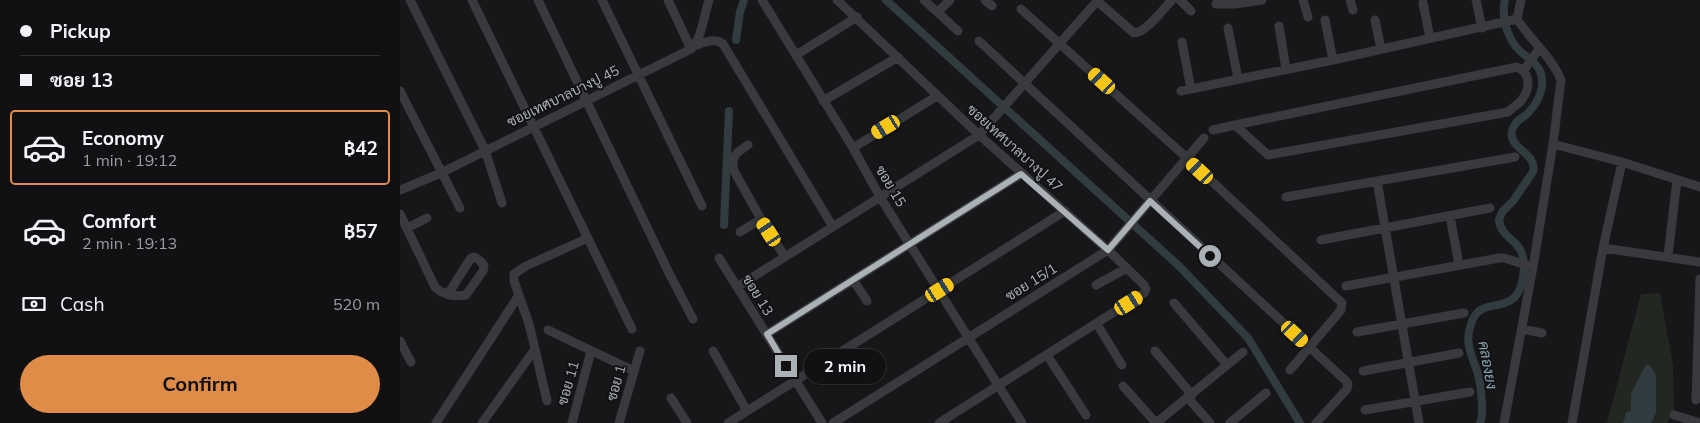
<!DOCTYPE html>
<html lang="en">
<head>
<meta charset="utf-8">
<style>
	body { margin:0; font-family:Mulish,Sarabun,sans-serif; background:#1a1a1c; color:#f1f3f6; height:100vh; display:flex; flex-direction:column; font-size:19px; white-space:nowrap }
	* { box-sizing:border-box; margin:0 }
	p { font-size:16px; color:#9c9da0 }
	.icon { flex:none; width:28px; height:28px; fill:none; stroke:currentColor; stroke-width:2; stroke-linecap:round; stroke-linejoin:round }
	.map { position:relative; flex:1; overflow:hidden }
	.drawer { display:flex; flex-direction:column; background:#111113; width:400px }
	.drawer>* { flex:none }
	.hud { display:grid; align-content:center; height:110px; padding:0 20px; background:#111113 }
	.end { position:absolute; width:22px; height:22px; margin:-11px; border:6px solid #aab1b7; background:#111; box-shadow:0 0 0 2px #111 }
	.from { border-radius:50% }
	.bubble { position:absolute; height:35px; border-radius:18px; background:#111113; box-shadow:0 2px 8px #0003,0 0 0 1px #303133; font-size:16px; font-weight:700; line-height:35px; text-align:center }
	.car { position:absolute; width:15px; height:30px; margin:-15px -8px; border-radius:6px; box-shadow:0 0 4px 1px #0007; background:linear-gradient(#f5c518 24%,#345 0 40%,#f5c518 0 76%,#345 0 86%,#f5c518 0) }
	.hud b { display:flex; align-items:center; gap:18px; height:48px; font-size:19px }
	.hud b+b { border-top:1px solid #303133 }
	.hud i { width:12px; height:12px; background:#f1f3f6 }
	ul { padding:0; list-style:none }
	li { display:flex; align-items:center; gap:15px; height:75px; margin:0 10px 8px; padding:0 10px; border:2px solid transparent; border-radius:5px }
	li div { flex:1 }
	li b { display:block; font-size:19px }
	li em { font-style:normal; font-weight:700 }
	li.on { border-color:#df8c48 }
	li>.icon { width:45px; height:45px; stroke-width:1.5 }
	.pay { display:flex; align-items:center; gap:12px; height:55px; padding:0 20px; font-size:19px }
	.pay p { margin-inline-start:auto }
	.cta { display:flex; gap:10px; margin-top:auto; padding:10px 20px }
	.cta a { flex:1; height:58px; border-radius:30px; background:#df8c48; color:#111; font-size:20px; font-weight:700; line-height:58px; text-align:center }
	main { display:flex; flex:1; min-height:0 }
	.map>svg:first-child { display:block }
</style>
</head>
<body>
<main>
<section class="drawer">
<div class="hud">
<b><i class="from"></i>Pickup</b>
<b><i></i>ซอย 13</b>
</div>
<ul>
<li class="on"><svg class="icon" aria-label="car" viewBox="0 0 24 24"><path d="M5 17H2v-5l4-1 3-4h7l3 4 3 1v5h-3M9 17h6M6 11h13"/><circle cx="7" cy="17" r="2"/><circle cx="17" cy="17" r="2"/></svg><div><b>Economy</b><p>1 min · 19:12</p></div><em>฿42</em></li>
<li><svg class="icon" aria-label="car" viewBox="0 0 24 24"><path d="M5 17H2v-5l4-1 3-4h7l3 4 3 1v5h-3M9 17h6M6 11h13"/><circle cx="7" cy="17" r="2"/><circle cx="17" cy="17" r="2"/></svg><div><b>Comfort</b><p>2 min · 19:13</p></div><em>฿57</em></li>
</ul>
<div class="pay"><svg class="icon" aria-label="cash" viewBox="0 0 24 24"><path d="M3 7h18v10H3z"/><circle cx="12" cy="12" r="2"/></svg>Cash<p>520 m</p></div>
<div class="cta"><a>Confirm</a></div>
</section>
<div class="map">
<svg width="1300" height="423" viewBox="0 0 1300 423">
	<rect width="100%" height="100%" fill="#171719"/>
	<path fill="#222821" d="M 1260,293 L 1273,366 L 1274,411 L 1267,423 L 1251,423 L 1256,413 L 1256,375 L 1231,412 L 1226,412 L 1223,423 L 1207,423 L 1241,294 Z"/>
	<path fill="#313c40" d="M 1246,364 L 1250,366 L 1256,375 L 1256,413 L 1251,423 L 1223,423 L 1226,412 L 1231,411 L 1231,394 Z"/>
	<g fill="none" stroke-linecap="round" stroke-linejoin="round">
		<path stroke="#313c40" stroke-width="8" d="M 486,0 L 779,266 L 848,338 L 900,423
			M 336,40 L 340,12 L 344,0
			M 324,225 L 329,111
			M 1080,423 C 1083,417 1082,411 1082,404 C 1081,395 1081,387 1079,378 C 1073,355 1062,344 1073,319 C 1085,293 1121,322 1124,268 C 1125,238 1101,241 1099,220 L 1102,212 L 1113,201 L 1133,172 C 1138,153 1108,149 1112,131 C 1114,122 1121,119 1127,114 C 1139,102 1147,84 1139,69 C 1135,61 1125,56 1119,50 C 1107,38 1101,16 1105,0"/>
		<path stroke="#383a3d" stroke-width="9" d="M 10,0 L 85,150 L 102,203
			M 72,0 L 232,329
			M 138,0 L 269,273 L 293,319
			M 202,0 L 302,206
			M 268,0 L 291,49
			M 362,0 L 453,148 L 480,197 L 622,423
			M 437,0 L 579,135 L 708,250 L 744,285 L 746,289 L 744,293 L 539,423
			M 524,0 L 558,31
			M 585,0 L 592,6
			M 696,0 L 734,33 C 746,33 763,9 772,0
			M 780,0 L 791,11
			M 903,0 L 908,17
			M 950,0 L 953,10
			M 1076,0 L 1082,28
			M 1023,3 L 1030,38
			M 816,4 L 835,4 L 862,0
			M 621,9 L 787,158 L 942,303 L 941,310 L 890,370
			M 538,12 L 550,0
			M 925,20 L 933,60
			M 975,20 L 981,49
			M 879,26 L 886,69
			M 828,28 L 838,79
			M 579,41 L 946,381 L 948,384 L 947,389 L 916,423
			M 782,42 L 791,89
			M 294,46 C 303,43 315,37 323,44 L 433,227
			M 396,55 L 457,17
			M 1124,70 L 1139,49
			M 0,91 L 60,208
			M 781,91 L 933,60 L 1117,19
			M 423,101 L 498,57
			M 813,130 L 835,125 L 1117,67 C 1132,74 1130,89 1121,101 C 1117,105 1112,108 1108,112 L 868,155 L 835,125
			M 1153,144 L 1222,162 L 1300,187
			M 348,145 C 337,152 330,157 334,171 L 361,219 L 385,257
			M 453,148 L 537,96
			M 977,181 L 1019,423
			M 0,190 L 41,173 L 291,49 C 302,38 304,15 309,0
			M 886,197 L 1115,157
			M 0,214 L 35,287 C 43,295 55,297 66,295 L 83,271 L 84,266 C 82,262 79,259 74,257 L 71,258 L 48,294
			M 1050,216 L 1059,265
			M 7,228 L 27,218
			M 340,232 L 361,219
			M 921,240 L 1090,208
			M 1203,248 L 1300,262
			M 1268,256 L 1277,180
			M 319,258 L 422,423
			M 453,280 L 467,301
			M 696,285 L 727,268
			M 946,286 L 1099,258 L 1104,258 L 1133,267
			M 337,287 L 579,135 L 698,0
			M 774,303 L 827,365
			M 697,324 L 722,365
			M 1122,329 L 1142,333
			M 148,330 L 234,371
			M 957,332 L 1064,313
			M 367,334 L 621,174
			M 0,341 L 11,362
			M 135,349 L 147,401
			M 313,351 L 347,411
			M 755,351 L 792,395
			M 647,355 L 686,415
			M 963,371 L 1059,353
			M 723,386 L 756,423
			M 271,398 L 287,423
			M 788,398 L 810,423
			M 1296,400 L 1300,279
			M 965,410 L 1070,392
			M 1274,415 L 1300,423
			M 36,423 L 119,295
			M 82,423 L 135,349 L 129,324 L 114,281 L 114,274 L 126,266 L 188,238
			M 172,423 L 191,351
			M 219,423 L 240,351
			M 328,423 L 665,211
			M 433,423 L 708,250 L 804,138
			M 756,423 L 843,352
			M 830,423 L 866,393
			M 1104,423 L 1133,267 L 1153,144 L 1161,80 C 1152,57 1130,40 1117,19 L 1121,0
			M 1172,423 L 1203,248 L 1222,162"/>
	</g>
	<g fill="none" stroke-linecap="round" stroke-linejoin="round">
		<path stroke="#aab1b7" stroke-width="6" d="M 386,366 L 367,334 L 621,174 L 708,250 L 750,201 L 810,256"/>
	</g>
	<g text-anchor="middle" dominant-baseline="central" stroke-width="4" stroke-linejoin="round" paint-order="stroke">
		<g font-size="14" fill="#aab1b7" stroke="#121214">
			<text transform="translate(163 96) rotate(-26)">ซอยเทศบาลบางปู 45</text>
			<text transform="translate(615 148) rotate(42)">ซอยเทศบาลบางปู 47</text>
			<text transform="translate(491 186) rotate(59)">ซอย 15</text>
			<text transform="translate(631 282) rotate(-32)">ซอย 15/1</text>
			<text transform="translate(358 295) rotate(58)">ซอย 13</text>
			<text transform="translate(168 383) rotate(-74)">ซอย 11</text>
			<text transform="translate(216 383) rotate(-74)">ซอย 1</text>
		</g>
		<g font-size="15" font-style="italic" fill="#85a4ae" stroke="#121214">
			<text transform="translate(1088 365) rotate(80)">คลองยง</text>
		</g>
	</g>
</svg>
<i class="end from" style="left:810px;top:256px"></i>
<i class="end" style="left:386px;top:366px"></i>
<div class="bubble" style="left:404px;top:349px;width:82px">2 min</div>
<i class="car" style="left:702px;top:81px;rotate:312deg"></i>
<i class="car" style="left:486px;top:127px;rotate:239deg"></i>
<i class="car" style="left:800px;top:171px;rotate:313deg"></i>
<i class="car" style="left:369px;top:232px;rotate:327deg"></i>
<i class="car" style="left:540px;top:290px;rotate:58deg"></i>
<i class="car" style="left:729px;top:303px;rotate:57deg"></i>
<i class="car" style="left:895px;top:334px;rotate:133deg"></i>
</div>
</main>
</body>
</html>
